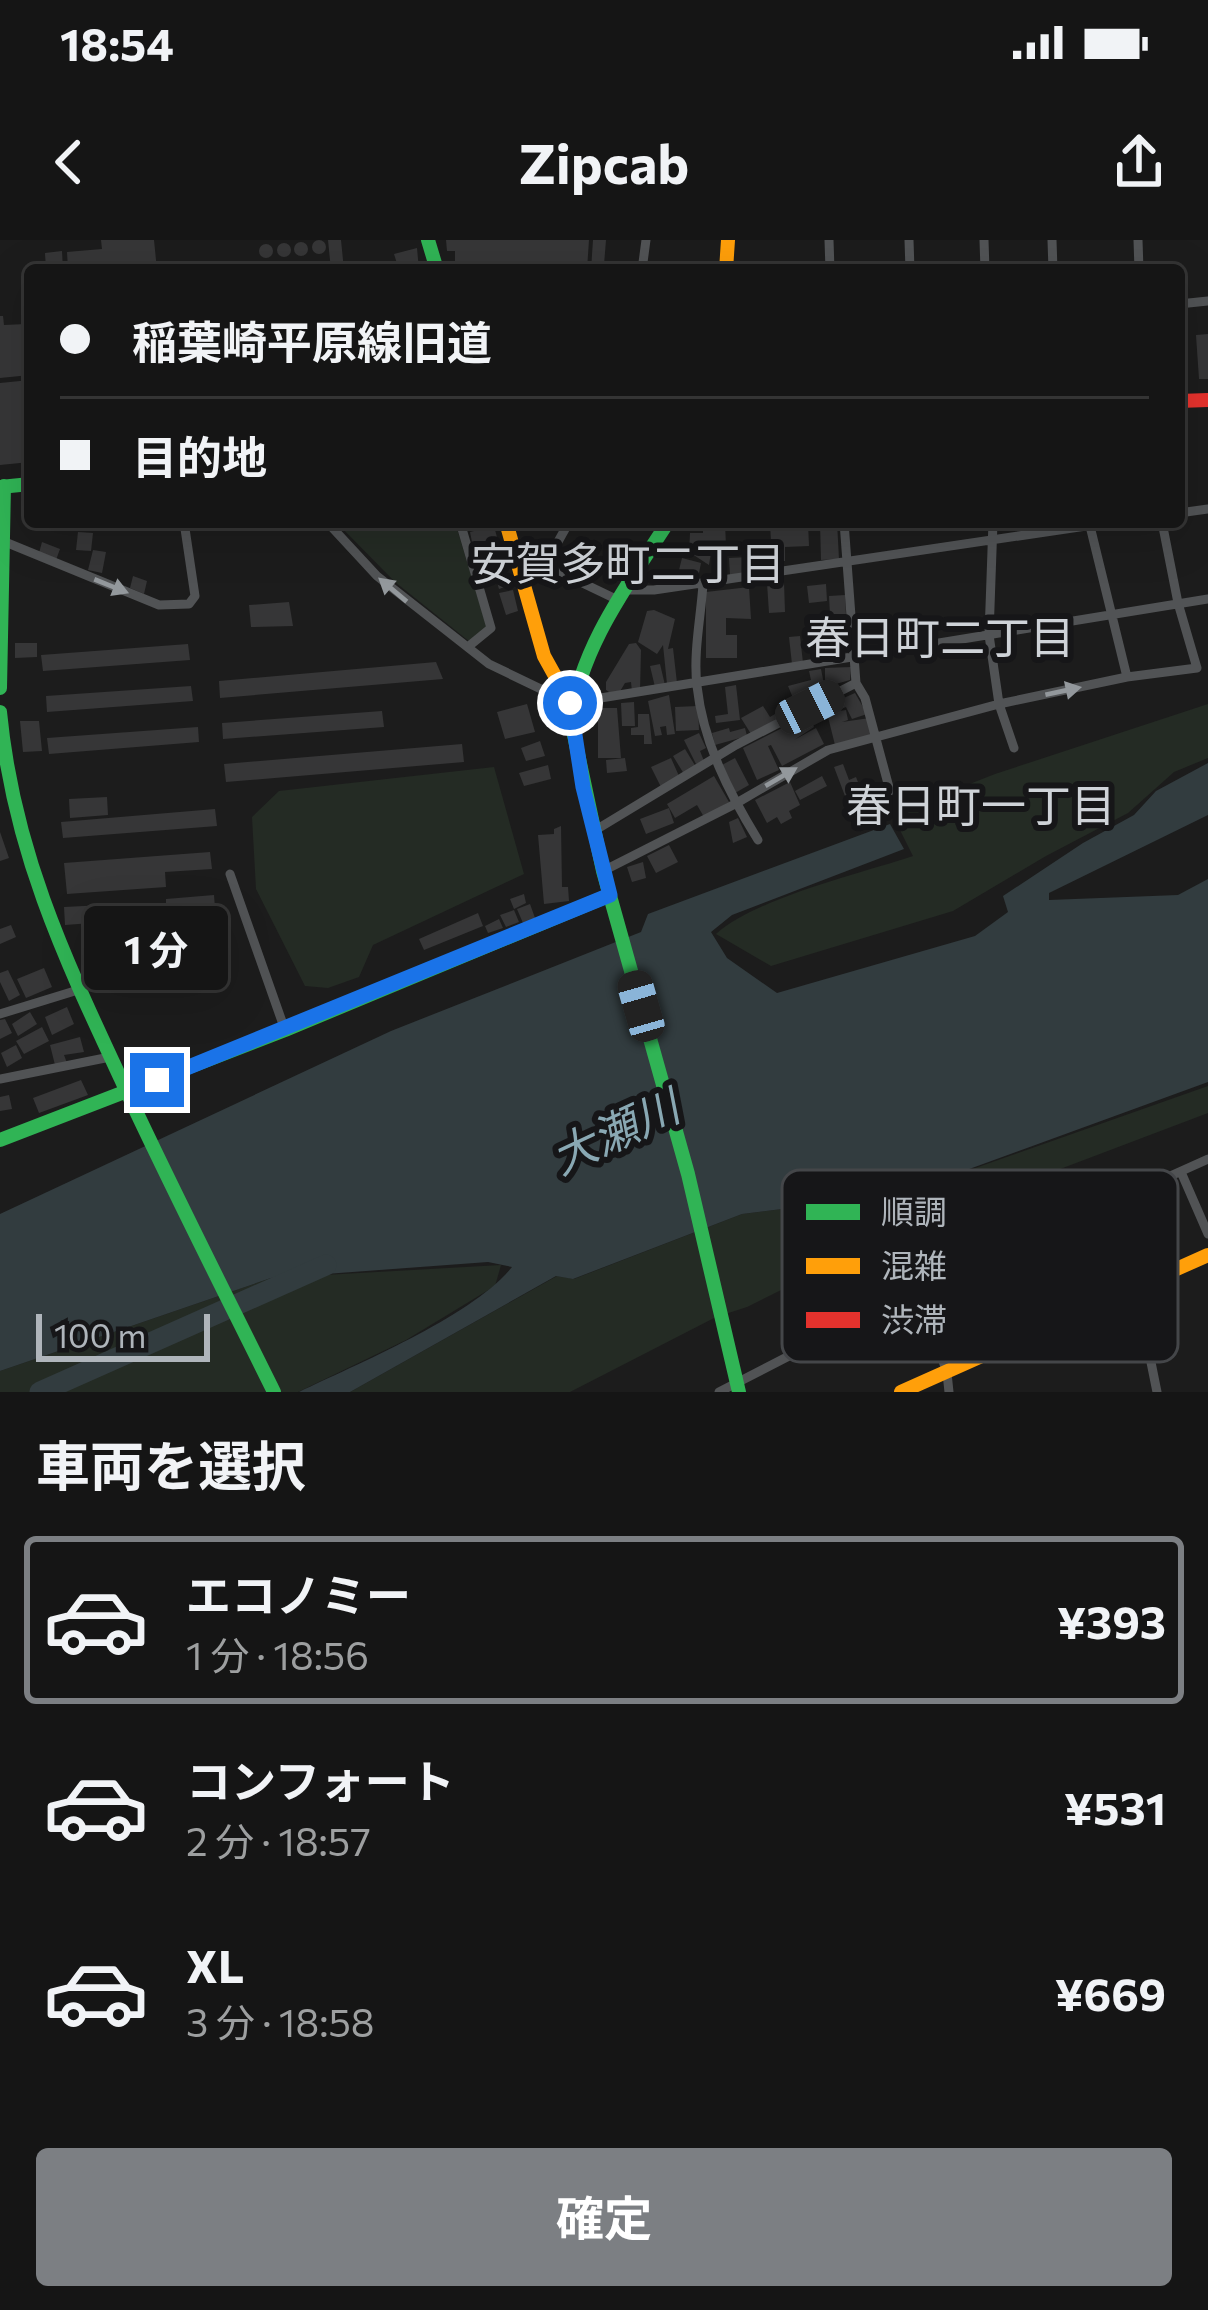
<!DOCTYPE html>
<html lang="ja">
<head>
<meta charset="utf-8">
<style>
	body { margin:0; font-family:Commissioner,"Noto Sans JP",sans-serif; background:#1e1e1e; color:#f1f3f6; height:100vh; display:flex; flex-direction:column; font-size:45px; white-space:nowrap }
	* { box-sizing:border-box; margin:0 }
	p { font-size:39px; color:#9d9fa0 }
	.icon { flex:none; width:66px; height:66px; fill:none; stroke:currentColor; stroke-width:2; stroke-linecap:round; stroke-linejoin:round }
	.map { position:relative; height:1152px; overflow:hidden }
	.panel { display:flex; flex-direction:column; background:#151515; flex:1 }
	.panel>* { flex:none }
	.guide { position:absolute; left:24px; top:24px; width:1161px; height:264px; border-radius:12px; box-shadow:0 12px 48px #0002,0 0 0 3px #343434; display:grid; align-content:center; height:264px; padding:0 36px; background:#151515 }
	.scale { position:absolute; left:36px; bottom:30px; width:174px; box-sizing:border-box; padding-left:12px; border:6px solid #afb5bb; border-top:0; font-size:33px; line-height:42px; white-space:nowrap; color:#afb5bb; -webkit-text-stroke:9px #161618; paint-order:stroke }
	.end { position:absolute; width:54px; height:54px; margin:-27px; border:15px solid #1a73e8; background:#fff; box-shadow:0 0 0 6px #fff }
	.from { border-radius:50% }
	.bubble { position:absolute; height:84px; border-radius:12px; background:#151515; box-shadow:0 12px 48px #0002,0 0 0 3px #343434; font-size:39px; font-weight:700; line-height:84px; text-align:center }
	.car { position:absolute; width:36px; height:72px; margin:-36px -18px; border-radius:15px; box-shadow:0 0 9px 3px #0007; background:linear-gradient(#222 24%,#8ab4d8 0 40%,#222 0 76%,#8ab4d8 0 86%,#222 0) }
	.guide b { display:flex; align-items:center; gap:42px; height:114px; font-size:45px }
	.guide b+b { border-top:3px solid #343434 }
	.guide i { width:30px; height:30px; background:#f1f3f6 }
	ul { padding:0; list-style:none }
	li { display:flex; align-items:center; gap:36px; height:168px; margin:0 24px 18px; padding:0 12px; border:6px solid transparent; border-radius:12px }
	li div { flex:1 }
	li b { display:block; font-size:45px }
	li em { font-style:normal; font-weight:700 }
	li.active { border-color:#7c7f83 }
	li>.icon { width:108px; height:108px; stroke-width:1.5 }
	h2 { padding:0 36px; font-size:54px; line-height:144px }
	.primary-button { display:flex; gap:24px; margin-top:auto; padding:24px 36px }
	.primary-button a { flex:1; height:138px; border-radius:12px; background:#7c7f83; color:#fff; font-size:48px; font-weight:700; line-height:138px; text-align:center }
	.status { display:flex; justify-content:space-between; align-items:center; height:84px; padding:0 60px; background:#151515; direction:ltr }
	.status svg { height:33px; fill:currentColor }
	header { display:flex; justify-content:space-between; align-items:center; height:156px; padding:0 36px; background:#151515; font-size:54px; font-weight:700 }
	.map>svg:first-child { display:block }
</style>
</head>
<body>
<div class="status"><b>18:54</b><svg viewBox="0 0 49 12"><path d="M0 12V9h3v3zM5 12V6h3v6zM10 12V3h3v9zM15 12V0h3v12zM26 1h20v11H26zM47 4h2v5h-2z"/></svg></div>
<header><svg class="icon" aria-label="back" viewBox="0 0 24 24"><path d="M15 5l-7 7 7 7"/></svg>Zipcab<svg class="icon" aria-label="share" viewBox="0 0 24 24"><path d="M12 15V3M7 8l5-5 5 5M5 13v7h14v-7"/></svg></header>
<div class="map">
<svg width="1208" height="1152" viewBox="0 0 1208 1152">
	<rect width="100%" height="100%" fill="#1c1c1c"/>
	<path fill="#242b24" d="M 336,282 L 455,282 L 487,388 L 470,402 L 395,342 Z
		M 1208,464 L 1208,518 L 1174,532 L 1128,573 L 1046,616 L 953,671 L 771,726 L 716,694 C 756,658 859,634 913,616 L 895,580 L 911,567 L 995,534 Z
		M 494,527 L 524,634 L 373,705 L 359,737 L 328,748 L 305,746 L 256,649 L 252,577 L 279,551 Z
		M 1208,846 L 1208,873 L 912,985 L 747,1067 L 716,1077 L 570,1152 L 350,1152 L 557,1036 L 574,1039 L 742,974 L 790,968 L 865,967 Z
		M 501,1025 L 495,1046 L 406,1100 L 298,1152 L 0,1152 L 0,1131 L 271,1038 Z"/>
	<path fill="#323c3f" d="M 1208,523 L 1208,575 L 1049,653 L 1049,660 L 1178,655 L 1208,639 L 1208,842 L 865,967 L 790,968 L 742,974 L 573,1039 L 556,1036 L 350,1152 L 299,1152 C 357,1124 473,1076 512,1027 L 488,1022 L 271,1038 L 0,1131 L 0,974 L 391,791 L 641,692 L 648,674 L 890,584 L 904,609 L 732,675 L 711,692 L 727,718 L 777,753 L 975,696 L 1008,672 L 1003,656 L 1083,603 L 1134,575 L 1156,551 Z"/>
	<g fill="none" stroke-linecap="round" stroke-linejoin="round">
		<path stroke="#323c3f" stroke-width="21" d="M 40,1152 L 326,1025"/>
	</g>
	<path fill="#363637" d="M312 7a7 7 0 1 1 14 0a7 7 0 1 1-14 0Z
		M 101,0 L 154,0 L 157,30 L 68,30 L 67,12 L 102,9 Z
		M 328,0 L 341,0 L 344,30 L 331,30 Z
		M 446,0 L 589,0 L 587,30 L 455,30 L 455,11 L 447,11 Z
		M 593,0 L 606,0 L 604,25 L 618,30 L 591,30 Z
		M294 9a7 7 0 1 1 14 0a7 7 0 1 1-14 0Z
		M277 10a7 7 0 1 1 14 0a7 7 0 1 1-14 0Z
		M259 11a7 7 0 1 1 14 0a7 7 0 1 1-14 0Z
		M 417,8 L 419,30 L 399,30 L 394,14 Z
		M 62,11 L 63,30 L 46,30 L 45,13 Z
		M 283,23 L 293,30 L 259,30 L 269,25 L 279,29 Z
		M 0,76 L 3,76 L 4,85 L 26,84 L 30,135 L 0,138 Z
		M 1208,94 L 1208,139 L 1199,139 L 1196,95 Z
		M 30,140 L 30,222 L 0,225 L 0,143 Z
		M 703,282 L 725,282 L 726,306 L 712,306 L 709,325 L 689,312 L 690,293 L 703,293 Z
		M 770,282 L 808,282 L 809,306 L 785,307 L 785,321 L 772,322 Z
		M 820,282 L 837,282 L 839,319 L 821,320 Z
		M 494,286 L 498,301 L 473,307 L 470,292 Z
		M 78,292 L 93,293 L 91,311 L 76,310 Z
		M 42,302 L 60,309 L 56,320 L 39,313 Z
		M 93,310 L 106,312 L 102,333 L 88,330 Z
		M 767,313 L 768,332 L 754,333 L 753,314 Z
		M 749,317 L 751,334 L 730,335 L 729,318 Z
		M 504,318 L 506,329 L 478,337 L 475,325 Z
		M 682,318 L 701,323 L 697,343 L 677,338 Z
		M 507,331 L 511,345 L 499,349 L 495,335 Z
		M 133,336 L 147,341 L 144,354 L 130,348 Z
		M 784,342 L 785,372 L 769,373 L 767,343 Z
		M 826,344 L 827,361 L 809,363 L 807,346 Z
		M 749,347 L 751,379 L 726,378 L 726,395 L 737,395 L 737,418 L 706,418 L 706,352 Z
		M 513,350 L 518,371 L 506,375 L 499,353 Z
		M 845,355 L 846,375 L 830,375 L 829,356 Z
		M 289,362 L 293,386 L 251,387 L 249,365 Z
		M 654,370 L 675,379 L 668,409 L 673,408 L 677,443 L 667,444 L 663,405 L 657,414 L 638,402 L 647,371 Z
		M 848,389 L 848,416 L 837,418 L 837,414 L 825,415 L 822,390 Z
		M 800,396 L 803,423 L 792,424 L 789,397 Z
		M 15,403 L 37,403 L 37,417 L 15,418 Z
		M 636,403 L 641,410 L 640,451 L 632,452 L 631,442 L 625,443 L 619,453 L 612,454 L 606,450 L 606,442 L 629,404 Z
		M 188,404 L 190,420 L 43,431 L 41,415 Z
		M 436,422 L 443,439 L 220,458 L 219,441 Z
		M 660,424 L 665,445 L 655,447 L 650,426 Z
		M 851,427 L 850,440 L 825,447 L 825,428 Z
		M 821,429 L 826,454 L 798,470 L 788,446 L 811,440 L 809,431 Z
		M 736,445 L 740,480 L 716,483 L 715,476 L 728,474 L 725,447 Z
		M 191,446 L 193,461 L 47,472 L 46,456 Z
		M 855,453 L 867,474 L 852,479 L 846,467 L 841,469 L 839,460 Z
		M 669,455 L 675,494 L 667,495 L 666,486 L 660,487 L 662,495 L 655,496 L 648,461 Z
		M 634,462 L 635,486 L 622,486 L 621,463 Z
		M 527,464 L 535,492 L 505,499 L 497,472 Z
		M 698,466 L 699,490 L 676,491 L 675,467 Z
		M 763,466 L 770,477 L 780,471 L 784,477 L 751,494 L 741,478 Z
		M 598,468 L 617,468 L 621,518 L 598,518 Z
		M 846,470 L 848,480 L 842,482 L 870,478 L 873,495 L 835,505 L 827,473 Z
		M 382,471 L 384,487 L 223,499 L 222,483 Z
		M 638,474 L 649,474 L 652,504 L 644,504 L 644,495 L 631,495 L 631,488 L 638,487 Z
		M 800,475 L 802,481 L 810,477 L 814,487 L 794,500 L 816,488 L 824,504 L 782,526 L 771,505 L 768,506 L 779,530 L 757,540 L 743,508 L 788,485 L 786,481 Z
		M 20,481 L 39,481 L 42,511 L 23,512 Z
		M 198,487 L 199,502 L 49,514 L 47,498 Z
		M 729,488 L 730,492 L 745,488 L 747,496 L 715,505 L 712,493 Z
		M 699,493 L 706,508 L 700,511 L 704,521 L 696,524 L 684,500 Z
		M 540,501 L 545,516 L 526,521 L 521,508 Z
		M 462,504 L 464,522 L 226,542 L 224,524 Z
		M 685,509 L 696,527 L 684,534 L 673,516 Z
		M 625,518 L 627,531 L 607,533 L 606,520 Z
		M 671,518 L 679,536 L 661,547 L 651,527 Z
		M 735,518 L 749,545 L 735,553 L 720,526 Z
		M 843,524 L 849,540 L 856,537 L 864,558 L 848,564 L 834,527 Z
		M 548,525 L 551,539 L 524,546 L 519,533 Z
		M 714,536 L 729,562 L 704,577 L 697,565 L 675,578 L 667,564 Z
		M 822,536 L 827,546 L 800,560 L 795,551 Z
		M 790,542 L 800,565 L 789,571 L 792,578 L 781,584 L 777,577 L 767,583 L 755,560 Z
		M 107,557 L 108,575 L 70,578 L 69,559 Z
		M 669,568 L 674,583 L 646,594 L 640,579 Z
		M 215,569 L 217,586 L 63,598 L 61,582 Z
		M 738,578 L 747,597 L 733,603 L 729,582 Z
		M 561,586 L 562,647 L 568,647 L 569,661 L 544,664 L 538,595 L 554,594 L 554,589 Z
		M 0,592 L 9,618 L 0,621 Z
		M 669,605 L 678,622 L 656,633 L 647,616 Z
		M 210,612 L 212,629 L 165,632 L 166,647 L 67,654 L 64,623 Z
		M 643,622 L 646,638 L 632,642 L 627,627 Z
		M 524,654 L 526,663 L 514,669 L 510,659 Z
		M 214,655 L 219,721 L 119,724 L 115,673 L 144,671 L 143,666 L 166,664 L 166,659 Z
		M 530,664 L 535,678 L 523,683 L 517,669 Z
		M 104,665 L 105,682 L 65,685 L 64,667 Z
		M 514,670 L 519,682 L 506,687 L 500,675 Z
		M 478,673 L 483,686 L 424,710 L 419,699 Z
		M 499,679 L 503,688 L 488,693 L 485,686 Z
		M 11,685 L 16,697 L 0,704 L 0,689 Z
		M 44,728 L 52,747 L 26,758 L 17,739 Z
		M 8,730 L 20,755 L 9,761 L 0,742 L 0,733 Z
		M 67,767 L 74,784 L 52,795 L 45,777 Z
		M 30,772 L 37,784 L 18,796 L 12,784 Z
		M 5,779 L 12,793 L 0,799 L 0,780 Z
		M 42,787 L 49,801 L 24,814 L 16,801 Z
		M 80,797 L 84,812 L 64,815 L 67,823 L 55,825 L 50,805 Z
		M 16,805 L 22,818 L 7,827 L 1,813 Z
		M 81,840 L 88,855 L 39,873 L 33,858 Z
		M 9,855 L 12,869 L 0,871 L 0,857 Z"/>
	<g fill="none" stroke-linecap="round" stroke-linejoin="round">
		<path stroke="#515355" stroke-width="9" d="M 829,0 L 830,30
			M 909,0 L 910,30
			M 984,0 L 985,30
			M 1052,0 L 1053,30
			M 1138,0 L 1139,30
			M 642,30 L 646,0
			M 1179,64 L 1208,61
			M 1179,273 L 1208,269
			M 327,282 L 377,336 L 489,424 L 570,463 L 1208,359
			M 460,282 L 491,388 L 469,406
			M 569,282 L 545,325 L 620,361
			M 993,282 L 989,395 L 999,464 L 1014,508
			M 1089,282 L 1127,437
			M 0,300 L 159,365 L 189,364 L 195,356 L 184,282
			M 703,344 C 701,376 693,413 697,446 C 703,502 729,553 758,600
			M 627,350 L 654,350 L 1113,282
			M 856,443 L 865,458 L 890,551
			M 594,591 L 736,505 L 856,443 L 844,282
			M 603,631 L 735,564 L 828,510 L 999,464 L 1127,437 L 1197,428 L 1178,363 L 1162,282
			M 230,634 L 285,790
			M 0,774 L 78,750
			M 0,839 L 110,817
			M 1181,932 L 1208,994
			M 1100,968 L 1134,1049
			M 1136,1048 L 1157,1152
			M 919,1049 L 947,1133 L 949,1152
			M 719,1152 L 919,1049 L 1208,919"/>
		<path stroke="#30b455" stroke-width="14" d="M 428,0 L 437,30
			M 0,247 L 30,244
			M 668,282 C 629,343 580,407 571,481 L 603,631 L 688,934 L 739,1152
			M 0,448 L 4,246
			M 0,472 C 13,608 63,715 120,837 C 169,943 222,1047 274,1152
			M 0,900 L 285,790 L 610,655"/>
		<path stroke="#ff9f0a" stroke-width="14" d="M 726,30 L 728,0
			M 506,282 L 544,416 L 570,463
			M 901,1152 L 1208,1015"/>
		<path stroke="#e5322d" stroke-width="14" d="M 1179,161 L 1208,160"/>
	</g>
	<defs><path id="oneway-solid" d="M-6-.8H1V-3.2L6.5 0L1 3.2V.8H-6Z" transform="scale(3)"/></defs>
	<g fill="#93989c">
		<use href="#oneway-solid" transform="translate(111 346) rotate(22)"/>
		<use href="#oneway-solid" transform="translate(393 350) rotate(-140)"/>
		<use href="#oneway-solid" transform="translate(1063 451) rotate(-12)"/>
		<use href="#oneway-solid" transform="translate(781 537) rotate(-30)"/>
	</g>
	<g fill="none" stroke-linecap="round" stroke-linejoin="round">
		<path stroke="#1a73e8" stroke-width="15" d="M 157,840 L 610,655 L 583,547 L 570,463"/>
	</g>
	<g text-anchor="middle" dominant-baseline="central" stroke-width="12" stroke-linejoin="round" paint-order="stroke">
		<g font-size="45" fill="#cfd3d8" stroke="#161618">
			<text x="628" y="321">安賀多町二丁目</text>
			<text x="940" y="395">春日町二丁目</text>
			<text x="981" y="563">春日町一丁目</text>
		</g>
		<g font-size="45" font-style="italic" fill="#89a8b3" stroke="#161618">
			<text transform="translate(614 890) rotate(-25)">大瀬川</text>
		</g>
	</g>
	<rect x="782" y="930" width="396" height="192" rx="18" fill="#161618" stroke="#444649" stroke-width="3"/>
	<rect x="806" y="964" width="54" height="16" fill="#30b455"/>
	<rect x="806" y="1018" width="54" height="16" fill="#ff9f0a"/>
	<rect x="806" y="1072" width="54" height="16" fill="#e5322d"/>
	<g font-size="33" fill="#afb5bb">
		<text x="881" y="984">順調</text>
		<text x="881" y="1038">混雑</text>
		<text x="881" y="1092">渋滞</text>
	</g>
</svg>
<div class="scale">100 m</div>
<i class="end from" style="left:570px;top:463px"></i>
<i class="end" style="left:157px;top:840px"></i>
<div class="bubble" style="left:84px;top:666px;width:144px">1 分</div>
<i class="car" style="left:810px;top:467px;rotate:63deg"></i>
<i class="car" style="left:641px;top:766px;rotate:344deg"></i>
<div class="guide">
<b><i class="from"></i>稲葉崎平原線旧道</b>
<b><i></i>目的地</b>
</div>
</div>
<section class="panel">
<h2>車両を選択</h2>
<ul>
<li class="active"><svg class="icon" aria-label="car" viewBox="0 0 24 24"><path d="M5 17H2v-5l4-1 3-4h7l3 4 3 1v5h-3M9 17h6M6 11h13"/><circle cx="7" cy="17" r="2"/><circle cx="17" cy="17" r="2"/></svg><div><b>エコノミー</b><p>1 分 · 18:56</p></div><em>¥393</em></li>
<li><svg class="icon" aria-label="car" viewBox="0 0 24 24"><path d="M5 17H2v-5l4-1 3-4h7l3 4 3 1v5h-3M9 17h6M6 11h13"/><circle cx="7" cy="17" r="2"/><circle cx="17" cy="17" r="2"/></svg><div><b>コンフォート</b><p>2 分 · 18:57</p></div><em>¥531</em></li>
<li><svg class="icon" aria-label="car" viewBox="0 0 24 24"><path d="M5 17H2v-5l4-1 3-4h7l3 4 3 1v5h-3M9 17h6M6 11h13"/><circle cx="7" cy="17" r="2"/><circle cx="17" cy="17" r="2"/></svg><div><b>XL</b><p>3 分 · 18:58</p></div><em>¥669</em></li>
</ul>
<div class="primary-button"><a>確定</a></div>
</section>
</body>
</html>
